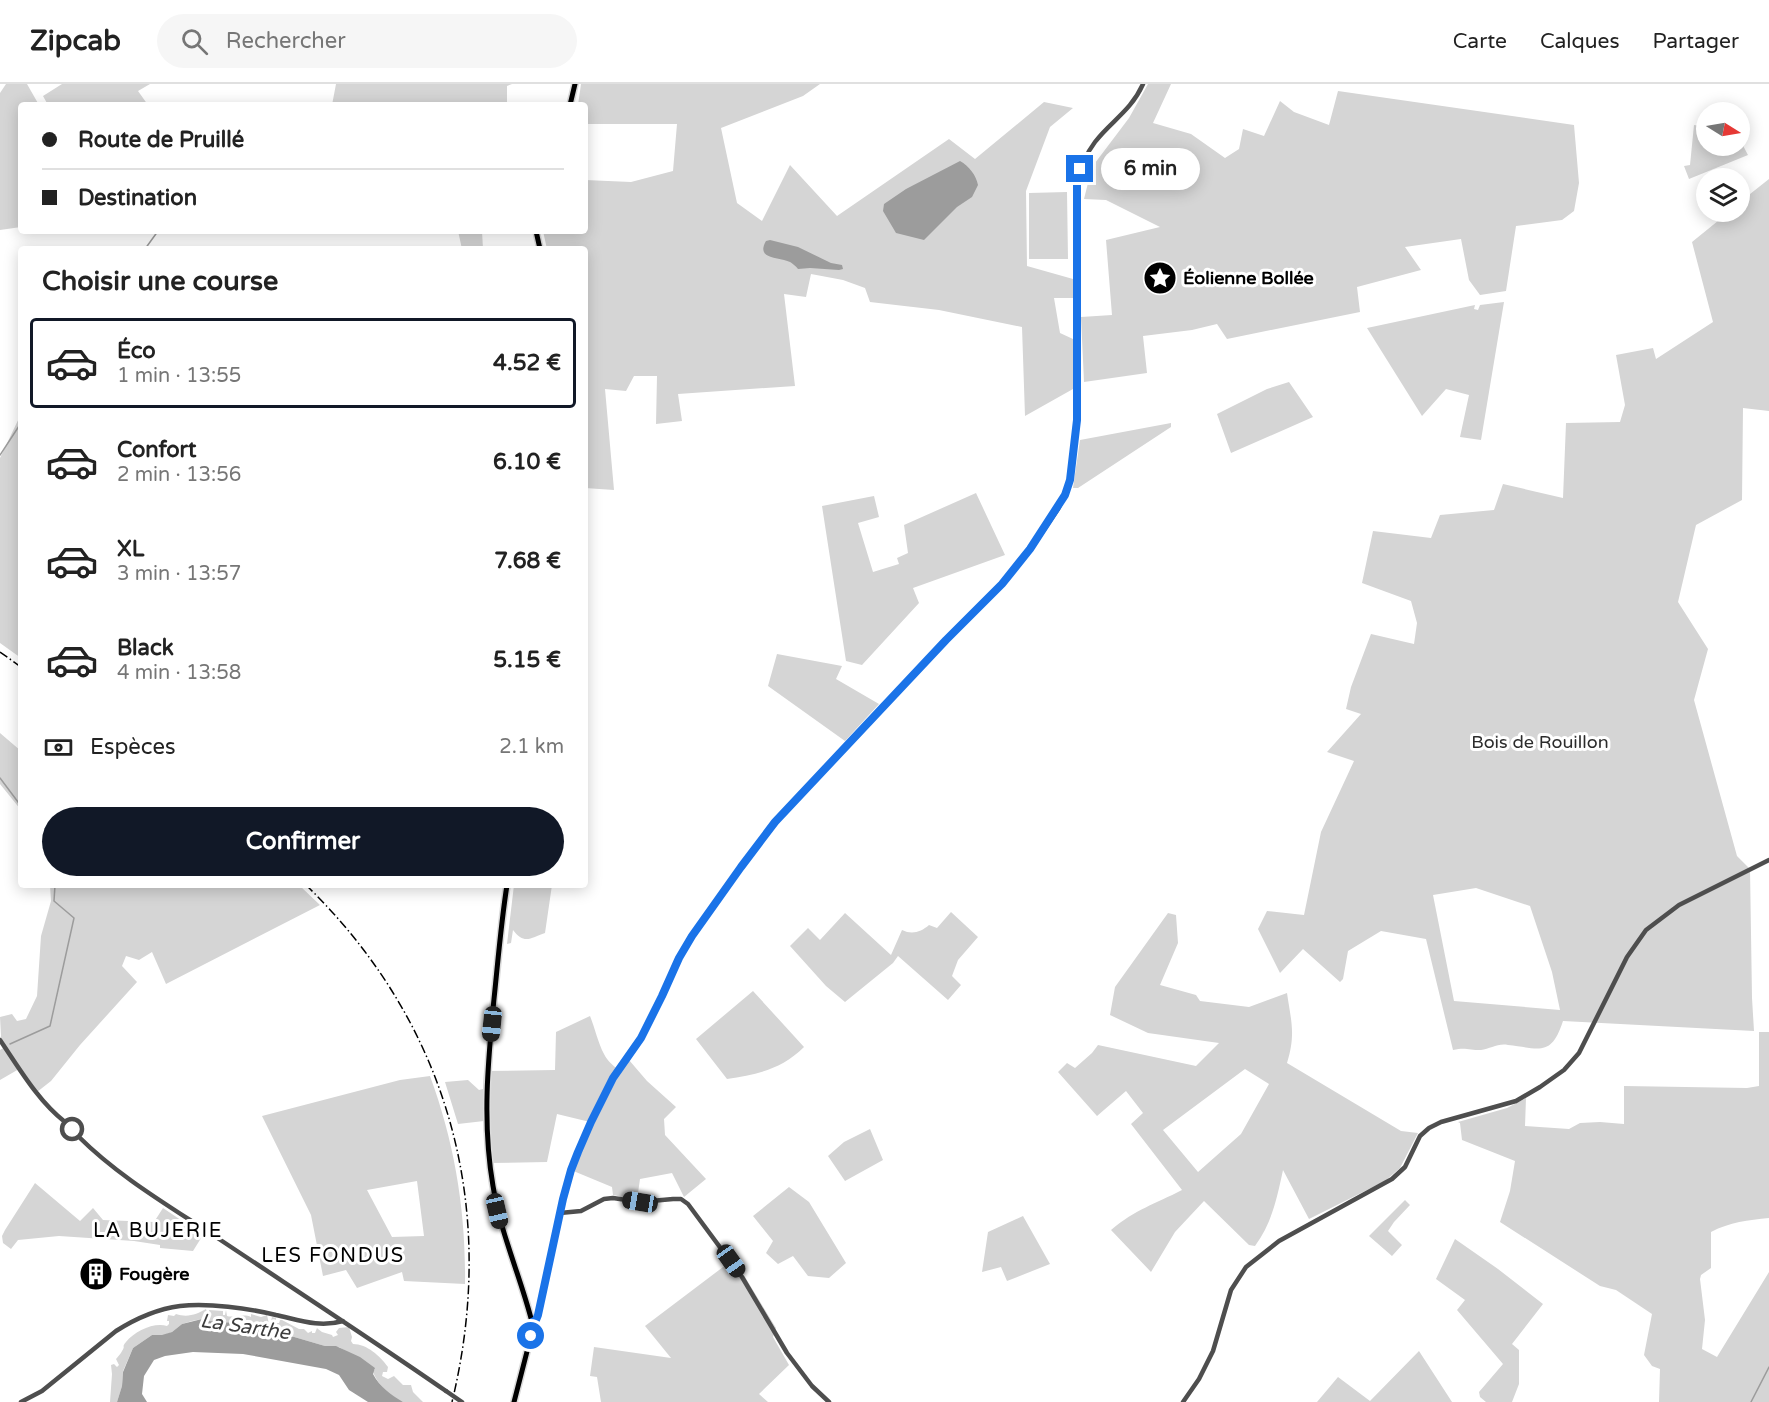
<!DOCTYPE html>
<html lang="fr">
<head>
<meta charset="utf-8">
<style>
	body { margin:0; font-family:"Varela Round",sans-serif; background:#f6f6f6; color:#222; height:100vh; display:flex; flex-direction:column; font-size:22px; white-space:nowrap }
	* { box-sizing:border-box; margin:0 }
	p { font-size:20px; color:#767676 }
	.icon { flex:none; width:33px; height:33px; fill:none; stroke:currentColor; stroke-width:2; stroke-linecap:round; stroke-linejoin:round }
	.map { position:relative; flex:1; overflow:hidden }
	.details { position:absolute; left:18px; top:162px; width:570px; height:642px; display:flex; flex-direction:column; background:#fff; border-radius:6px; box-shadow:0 3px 15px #0003 }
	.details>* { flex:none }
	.guide { position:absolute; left:18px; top:18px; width:570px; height:132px; border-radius:6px; box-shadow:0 3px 15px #0003; display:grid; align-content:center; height:132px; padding:0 24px; background:#fff }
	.needle { width:39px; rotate:101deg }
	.buttons { position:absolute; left:1696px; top:18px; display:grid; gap:12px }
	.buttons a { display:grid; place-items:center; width:54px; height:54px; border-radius:50%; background:#fff; box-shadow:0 3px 15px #0003; font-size:30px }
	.end { position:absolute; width:27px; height:27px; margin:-14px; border:8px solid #1a73e8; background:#fff; box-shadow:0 0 0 3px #fff }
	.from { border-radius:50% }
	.bubble { position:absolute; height:42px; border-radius:21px; background:#fff; box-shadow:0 3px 15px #0003; font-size:20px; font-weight:700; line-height:42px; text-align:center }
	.car { position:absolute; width:18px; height:36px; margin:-18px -9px; border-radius:8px; box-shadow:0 0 4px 2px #0007; background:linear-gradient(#222 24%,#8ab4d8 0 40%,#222 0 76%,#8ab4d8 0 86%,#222 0) }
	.guide b { display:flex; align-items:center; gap:21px; height:57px; font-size:22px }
	.guide b+b { border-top:2px solid #e0e0e0 }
	.guide i { width:15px; height:15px; background:#222 }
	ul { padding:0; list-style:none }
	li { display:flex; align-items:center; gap:18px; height:90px; margin:0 12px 9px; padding:0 12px; border:3px solid transparent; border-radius:6px }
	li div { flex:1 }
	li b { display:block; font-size:22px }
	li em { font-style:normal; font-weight:700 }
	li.selected { border-color:#111827 }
	li>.icon { width:54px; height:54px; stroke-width:1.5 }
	h2 { padding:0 24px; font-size:27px; line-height:72px }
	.pay { display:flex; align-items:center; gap:15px; height:66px; padding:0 24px; font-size:22px }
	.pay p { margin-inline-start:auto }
	.action { display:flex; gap:12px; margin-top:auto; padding:12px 24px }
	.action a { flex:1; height:69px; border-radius:36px; background:#111827; color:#fff; font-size:24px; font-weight:700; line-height:69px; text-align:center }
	header { display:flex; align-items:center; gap:36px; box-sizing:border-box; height:84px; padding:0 30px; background:#fff; border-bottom:2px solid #e0e0e0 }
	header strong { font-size:28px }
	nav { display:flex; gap:33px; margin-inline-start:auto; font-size:21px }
	.search { width:420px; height:54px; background:#f6f6f6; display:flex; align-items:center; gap:15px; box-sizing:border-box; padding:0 21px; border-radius:33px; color:#767676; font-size:22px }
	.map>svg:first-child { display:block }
</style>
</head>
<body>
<header>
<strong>Zipcab</strong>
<div class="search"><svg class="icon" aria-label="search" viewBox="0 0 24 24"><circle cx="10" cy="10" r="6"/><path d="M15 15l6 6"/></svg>Rechercher</div>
<nav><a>Carte</a><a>Calques</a><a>Partager</a></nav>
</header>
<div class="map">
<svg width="1769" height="1318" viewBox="0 0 1769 1318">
	<rect width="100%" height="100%" fill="#fff"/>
	<path fill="#d5d5d5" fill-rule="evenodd" d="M 6,0 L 27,0 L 39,21 L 21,21 L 21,143 L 0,146 L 0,9 Z
		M 62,0 L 150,0 L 138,7 L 148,21 L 48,21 L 43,12 Z
		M 336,0 L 512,0 L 507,2 L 507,21 L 332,21 Z
		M 581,0 L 820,0 L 803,12 L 721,44 L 737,119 L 762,137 L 790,81 L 837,132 L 949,55 L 975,75 L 1044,18 L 1073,24 L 1050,43 L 1026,107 L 1027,182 L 1073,195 L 1074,214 L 1054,214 L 1060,249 L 1073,255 L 1073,305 L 1025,332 L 1022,243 L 939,226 L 870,218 L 865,204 L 843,196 L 811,190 L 806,213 L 784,210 L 795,302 L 678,310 L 682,337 L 656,340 L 657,292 L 634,292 L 626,307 L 605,305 L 614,406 L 585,404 L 585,165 L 547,165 L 543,147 L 585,147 L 585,96 L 631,98 L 673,87 L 677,40 L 585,40 L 585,21 L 578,21 Z
		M 1148,0 L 1171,0 L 1153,39 L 1191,50 L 1225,74 L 1239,65 L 1243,45 L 1264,52 L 1280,17 L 1294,28 L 1329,41 L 1338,7 L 1574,41 L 1579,99 L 1574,127 L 1562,136 L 1516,142 L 1506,207 L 1480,211 L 1469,196 L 1461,155 L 1405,163 L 1421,186 L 1357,203 L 1360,228 L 1227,255 L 1217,240 L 1192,246 L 1143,252 L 1147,289 L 1084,298 L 1081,233 L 1112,231 L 1106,156 L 1160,143 L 1106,116 L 1084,115 L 1092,83 L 1129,34 Z
		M 1694,41 L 1707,43 L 1707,62 L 1740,62 L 1740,56 L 1748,71 L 1689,95 L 1684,82 L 1690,81 Z
		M 1769,95 L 1769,327 L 1743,324 L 1742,416 L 1696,441 L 1678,518 L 1708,565 L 1694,616 L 1737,772 L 1750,785 L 1752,914 L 1754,947 L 1563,937 C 1551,974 1539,964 1508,961 C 1498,959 1490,965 1481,966 C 1469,966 1465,963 1453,966 L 1426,855 L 1381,847 L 1348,867 L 1343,895 L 1340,898 L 1303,865 L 1280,889 L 1258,845 L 1267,827 L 1304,831 L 1321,748 L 1354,677 L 1327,668 L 1361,630 L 1346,625 L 1351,603 L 1371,550 L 1414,560 L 1417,539 L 1411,517 L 1362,499 L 1373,447 L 1431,454 L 1440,431 L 1494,426 L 1503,400 L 1563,414 L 1566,339 L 1620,338 L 1625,321 L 1616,271 L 1653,264 L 1656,275 L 1713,238 L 1692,158 L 1729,128 L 1740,128 L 1740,118 ZM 1476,804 L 1530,822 L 1552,888 L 1560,926 L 1454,917 L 1433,811 Z
		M 1067,108 L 1068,175 L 1029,175 L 1029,109 Z
		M 458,147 L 482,147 L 483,165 L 462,165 Z
		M 1504,218 L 1481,356 L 1460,353 L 1469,311 L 1446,305 L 1422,332 L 1367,244 L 1475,221 L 1474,225 L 1478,226 L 1480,221 Z
		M 1289,298 L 1313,333 L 1231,369 L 1217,330 L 1267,305 Z
		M 21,330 L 21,574 L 0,559 L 0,374 Z
		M 1171,339 L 1171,343 L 1078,404 L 1073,404 L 1080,356 Z
		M 976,409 L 1005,471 L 913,504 L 919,519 L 862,581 L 846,577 L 822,422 L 874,412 L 879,433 L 858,439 L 873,488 L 899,480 L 897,474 L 908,469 L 904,441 Z
		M 777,570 L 842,582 L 836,595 L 879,620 L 845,657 L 768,602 Z
		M 0,649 L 21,667 L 21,726 L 0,700 Z
		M 50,801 L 299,801 L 320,821 L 166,900 L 152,868 L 139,876 L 126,872 L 122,882 L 137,898 L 80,961 L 51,997 L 37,1008 L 19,985 L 0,996 L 0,966 L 5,963 L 0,956 L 1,952 L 0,933 L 12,930 L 17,937 L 26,935 L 37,912 L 41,852 L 51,817 Z
		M 514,801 L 552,801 L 545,849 C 531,854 524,861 513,846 L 511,859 L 507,860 Z
		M 951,828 L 978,853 L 958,876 L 952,892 L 961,901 L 948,916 L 898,872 L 893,879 L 845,918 L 826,902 L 790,862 L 808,844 L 820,856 L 845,829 L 891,871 L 902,846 C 912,851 921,848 929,841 L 937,844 Z
		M 1168,829 L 1176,831 L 1178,859 L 1160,901 L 1196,911 L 1200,917 L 1249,923 L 1287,909 C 1291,937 1296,950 1287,979 L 1401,1047 L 1418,1049 L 1400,1084 L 1385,1097 L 1309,1135 L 1283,1086 C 1277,1114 1272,1139 1255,1162 L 1249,1161 L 1204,1117 L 1175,1148 L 1151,1188 L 1111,1146 C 1136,1125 1155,1120 1182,1106 L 1131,1040 L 1143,1029 L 1126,1007 L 1097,1032 L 1058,988 L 1067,979 L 1075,984 L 1092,969 L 1098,961 L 1196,982 L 1219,959 L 1148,949 L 1110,931 L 1115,903 ZM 1245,985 L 1269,1000 L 1241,1050 L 1198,1088 L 1163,1046 Z
		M 753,907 L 804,963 C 781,986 757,990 727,995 L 696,955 Z
		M 590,932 C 595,944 598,959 604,970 C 607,977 615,983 621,988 L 629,976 L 647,997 L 676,1023 L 664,1035 L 665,1051 L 706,1095 L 684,1113 L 672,1089 L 640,1095 L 637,1116 L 613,1111 L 612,1103 L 571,1086 L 590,1038 L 557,1030 L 547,1078 L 489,1079 L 484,1037 L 458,1040 L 445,998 L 468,996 L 479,1006 L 483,1005 L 484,987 L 555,986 L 556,948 Z
		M 1759,948 L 1769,948 L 1769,1134 C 1748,1136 1730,1138 1711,1148 L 1711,1184 L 1701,1191 L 1700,1195 L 1705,1236 L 1702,1265 L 1717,1273 L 1769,1188 L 1769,1318 L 1659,1318 L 1660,1285 L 1652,1282 L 1644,1271 L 1652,1230 L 1616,1206 L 1600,1202 L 1500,1138 L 1510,1107 L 1515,1077 L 1462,1056 L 1460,1039 L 1458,1038 L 1507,1024 L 1526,1014 L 1525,1042 L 1569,1045 L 1580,1039 L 1600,1038 L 1624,1040 L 1624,1002 L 1747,1004 L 1759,1002 Z
		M 430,992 C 455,1060 466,1128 465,1200 L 404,1197 L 402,1188 L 357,1204 L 346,1186 L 323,1192 L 311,1131 L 262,1032 L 400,996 ZM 417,1097 L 424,1152 L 392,1153 L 367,1106 Z
		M 870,1045 L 883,1076 L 845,1097 L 828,1072 L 844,1058 Z
		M 35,1099 L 80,1137 L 93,1124 L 103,1136 L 154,1138 L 163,1124 L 203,1151 L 193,1167 L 160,1164 L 160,1161 L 134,1157 L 59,1152 L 18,1156 L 11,1165 L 3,1159 L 2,1152 L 5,1146 Z
		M 789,1103 L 809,1118 L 846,1179 L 829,1194 L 808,1192 L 793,1172 L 778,1180 L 766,1169 L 773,1157 L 753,1132 Z
		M 1405,1116 L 1410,1121 L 1394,1138 L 1388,1147 L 1402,1161 L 1392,1172 L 1369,1152 Z
		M 1023,1132 L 1050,1180 L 1007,1197 L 1001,1183 L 982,1188 L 988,1148 Z
		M 1455,1155 L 1498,1185 L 1543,1220 L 1512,1260 L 1519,1266 L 1519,1300 L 1512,1318 L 1486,1318 L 1480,1313 L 1479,1308 L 1503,1280 L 1457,1226 L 1465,1216 L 1436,1195 Z
		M 731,1177 L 745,1193 L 776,1244 L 773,1253 L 789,1281 L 759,1310 L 768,1318 L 601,1318 L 597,1293 L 590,1292 L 594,1263 L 671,1274 L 645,1242 Z
		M 206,1225 L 207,1229 L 209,1229 L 209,1226 L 223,1227 L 223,1231 L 225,1231 L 226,1226 L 227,1232 C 234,1234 244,1229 251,1233 L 251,1230 L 261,1233 L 267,1231 L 269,1240 L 272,1240 L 272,1237 L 271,1237 L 272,1233 L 276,1234 L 276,1239 L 279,1239 L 280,1236 L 282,1236 L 299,1245 L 304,1245 L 308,1249 L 312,1247 L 312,1249 L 315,1249 L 317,1244 L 318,1245 L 322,1248 L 332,1251 L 333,1253 L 338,1251 L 336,1248 L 339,1244 L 349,1243 L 352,1253 L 351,1257 L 353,1260 C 367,1260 380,1272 388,1283 L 387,1288 L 383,1288 L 382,1292 L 388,1295 L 394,1292 L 403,1301 L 411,1301 L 413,1308 L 423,1318 C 417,1318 409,1318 403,1318 C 391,1315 377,1299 373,1288 L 375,1285 L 339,1263 L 325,1262 L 250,1240 L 209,1237 L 202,1235 L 192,1237 L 182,1240 L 172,1248 L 162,1252 L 152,1251 L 133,1264 L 123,1287 L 122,1302 L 117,1318 L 110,1318 L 112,1290 L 111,1281 L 114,1280 L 117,1283 L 119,1281 L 116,1275 C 117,1274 122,1268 122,1267 C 126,1261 121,1264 126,1258 C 135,1247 154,1238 167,1242 L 169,1240 L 169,1237 L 167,1237 L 168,1231 L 174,1232 L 176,1230 C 188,1234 197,1230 206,1225 Z
		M 1419,1267 L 1452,1318 L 1317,1318 L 1338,1293 L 1370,1317 Z"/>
	<path fill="#9c9c9c" d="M 960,77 C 969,82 976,91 978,101 L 972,113 L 957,123 L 924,156 L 896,149 L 883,127 L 884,120 L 906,105 Z
		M 770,156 L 798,163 L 831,179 L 842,181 L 843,185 L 839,186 L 810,184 L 798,185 C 797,183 792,179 790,178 C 780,173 755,176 766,157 Z
		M 202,1235 L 209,1237 L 250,1240 L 325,1262 L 336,1262 L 360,1273 L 375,1284 L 373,1290 C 380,1303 391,1311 403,1318 L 368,1318 L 349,1306 L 339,1291 L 326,1285 L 243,1270 L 193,1268 L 165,1272 L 154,1276 L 144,1292 L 142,1310 L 147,1318 L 117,1318 L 122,1302 L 123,1288 L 133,1264 L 152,1251 L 162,1251 L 172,1248 L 182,1240 Z"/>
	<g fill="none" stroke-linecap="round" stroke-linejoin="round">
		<path stroke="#9c9c9c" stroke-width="1.5" d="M 145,165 L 158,147
			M 0,371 L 21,339
			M 0,694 L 21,722
			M 10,960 L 50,942 L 74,834 L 54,817 L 55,801
			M 1751,1318 L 1769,1283"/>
		<defs>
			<path id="major" d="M 570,21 L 575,0
				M 536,147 L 540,165
				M 507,801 C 501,839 498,877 494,915 C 488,977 482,1039 493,1102 C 501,1151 520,1191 532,1238 L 531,1252 L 514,1318"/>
		</defs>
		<use href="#major" stroke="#dbdbdb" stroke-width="8"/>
		<path stroke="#4e4e4e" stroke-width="4.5" d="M 0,956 C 19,984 38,1017 65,1038
			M62 1045a10 10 0 1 1 20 0a10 10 0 1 1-20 0Z
			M 79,1053 C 119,1093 171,1123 219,1155 C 294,1205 371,1255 446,1307
			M 560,1129 L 581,1127 L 604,1115 L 613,1114 L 640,1118 L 673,1115 L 681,1115 L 688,1120 L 742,1193 L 787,1269 L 812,1302 L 829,1318
			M 532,1238 L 536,1235 L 538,1231 L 563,1115 L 571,1086 L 578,1068 L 591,1038 L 613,994 L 641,953 L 662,912 L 679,874 L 692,852 L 731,796 L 775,738 L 946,556 L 1002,500 L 1031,465 L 1058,425 L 1065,411 L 1070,396 L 1077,336 L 1077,101 C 1080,85 1085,71 1095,58 C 1111,37 1131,27 1143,0
			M 21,1318 L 42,1307 L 116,1247 C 135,1235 157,1225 180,1222 C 209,1219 247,1224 276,1231 C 299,1236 319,1244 343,1237
			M 1183,1318 L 1199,1295 L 1213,1267 L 1231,1206 L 1246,1183 L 1279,1157 L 1392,1095 L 1405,1083 L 1420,1052 L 1429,1044 L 1441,1038 L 1516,1017 L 1540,1003 L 1564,986 L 1579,969 L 1627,873 L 1646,846 L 1679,821 L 1769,776"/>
		<use href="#major" stroke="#000" stroke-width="5"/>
		<path stroke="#000" stroke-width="1.5" stroke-dasharray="9 3 1.5 3" stroke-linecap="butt" d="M 0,568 L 21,583
			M 306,801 C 449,940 499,1124 452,1318"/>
		<path stroke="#4e4e4e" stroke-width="4.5" d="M 446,1307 L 462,1318"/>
	</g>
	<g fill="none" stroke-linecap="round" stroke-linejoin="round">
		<path stroke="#1a73e8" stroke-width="8" d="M 531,1252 L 532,1238 L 536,1236 L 538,1231 L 563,1115 L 571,1086 L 578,1068 L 591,1038 L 613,994 L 641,954 L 662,912 L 679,874 L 692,852 L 741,783 L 775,738 L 946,556 L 1002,500 L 1030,465 L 1065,411 L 1070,396 L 1077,336 L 1077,101 L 1080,85"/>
	</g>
	<defs>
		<symbol id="sight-disc" viewBox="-11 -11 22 22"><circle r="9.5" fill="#000" stroke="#fff"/><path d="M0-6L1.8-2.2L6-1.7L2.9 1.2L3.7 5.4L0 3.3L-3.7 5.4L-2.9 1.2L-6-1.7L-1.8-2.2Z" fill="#fff"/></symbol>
		<symbol id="building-disc" viewBox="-11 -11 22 22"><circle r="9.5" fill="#000" stroke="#fff"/><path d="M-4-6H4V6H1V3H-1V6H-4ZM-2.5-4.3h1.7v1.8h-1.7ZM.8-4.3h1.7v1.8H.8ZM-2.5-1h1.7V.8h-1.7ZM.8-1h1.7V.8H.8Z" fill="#fff"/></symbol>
	</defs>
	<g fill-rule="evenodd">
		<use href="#sight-disc" x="1141" y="175" width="38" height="38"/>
		<use href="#building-disc" x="77" y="1171" width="38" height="38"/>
	</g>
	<g text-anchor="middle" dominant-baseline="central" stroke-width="6" stroke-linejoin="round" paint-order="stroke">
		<g font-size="18" font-weight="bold" fill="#000" stroke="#fff" text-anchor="start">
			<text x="1183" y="194">Éolienne Bollée</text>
			<text x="119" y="1190">Fougère</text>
		</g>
		<g font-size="18" fill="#2c2c2c" stroke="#fff">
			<text x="1540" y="658">Bois de Rouillon</text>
		</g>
		<g font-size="20" letter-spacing="1.5" fill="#000" stroke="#fff">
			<text x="158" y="1147">LA BUJERIE</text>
			<text x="333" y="1172">LES FONDUS</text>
		</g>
		<g font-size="20" font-style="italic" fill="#3d3d3d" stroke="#fff">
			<text transform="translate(245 1243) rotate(8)">La Sarthe</text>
		</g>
	</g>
</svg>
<div class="buttons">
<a><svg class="needle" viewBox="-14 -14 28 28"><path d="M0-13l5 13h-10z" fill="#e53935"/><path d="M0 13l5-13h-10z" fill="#767676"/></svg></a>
<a><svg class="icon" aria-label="layers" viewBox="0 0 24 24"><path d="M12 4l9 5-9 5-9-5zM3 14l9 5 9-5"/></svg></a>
</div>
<i class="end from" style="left:531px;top:1252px"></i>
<i class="end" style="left:1080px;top:85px"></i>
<div class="bubble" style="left:1101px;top:64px;width:99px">6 min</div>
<i class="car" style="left:492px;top:940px;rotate:186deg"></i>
<i class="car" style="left:640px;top:1118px;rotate:279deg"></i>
<i class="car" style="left:497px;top:1127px;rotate:167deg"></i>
<i class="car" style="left:731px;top:1177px;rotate:145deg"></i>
<div class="guide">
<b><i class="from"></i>Route de Pruillé</b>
<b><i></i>Destination</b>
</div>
<section class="details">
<h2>Choisir une course</h2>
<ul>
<li class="selected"><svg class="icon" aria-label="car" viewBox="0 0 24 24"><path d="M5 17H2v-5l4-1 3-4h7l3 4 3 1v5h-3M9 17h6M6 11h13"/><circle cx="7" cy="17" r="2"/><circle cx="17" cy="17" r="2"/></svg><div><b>Éco</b><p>1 min · 13:55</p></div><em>4.52 €</em></li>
<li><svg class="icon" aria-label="car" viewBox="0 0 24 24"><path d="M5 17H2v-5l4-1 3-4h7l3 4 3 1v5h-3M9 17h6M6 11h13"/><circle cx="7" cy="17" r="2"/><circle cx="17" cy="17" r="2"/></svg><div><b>Confort</b><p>2 min · 13:56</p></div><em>6.10 €</em></li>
<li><svg class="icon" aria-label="car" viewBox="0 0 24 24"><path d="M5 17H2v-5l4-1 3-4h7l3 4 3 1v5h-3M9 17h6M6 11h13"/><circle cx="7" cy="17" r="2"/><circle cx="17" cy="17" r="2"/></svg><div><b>XL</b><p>3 min · 13:57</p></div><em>7.68 €</em></li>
<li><svg class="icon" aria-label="car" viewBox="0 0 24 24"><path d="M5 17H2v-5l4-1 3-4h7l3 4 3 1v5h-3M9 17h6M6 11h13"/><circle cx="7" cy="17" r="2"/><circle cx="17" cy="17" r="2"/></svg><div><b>Black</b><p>4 min · 13:58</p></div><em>5.15 €</em></li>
</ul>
<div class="pay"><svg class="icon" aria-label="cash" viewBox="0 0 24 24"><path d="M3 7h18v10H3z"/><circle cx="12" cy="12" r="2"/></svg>Espèces<p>2.1 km</p></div>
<div class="action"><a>Confirmer</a></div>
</section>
</div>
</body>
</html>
